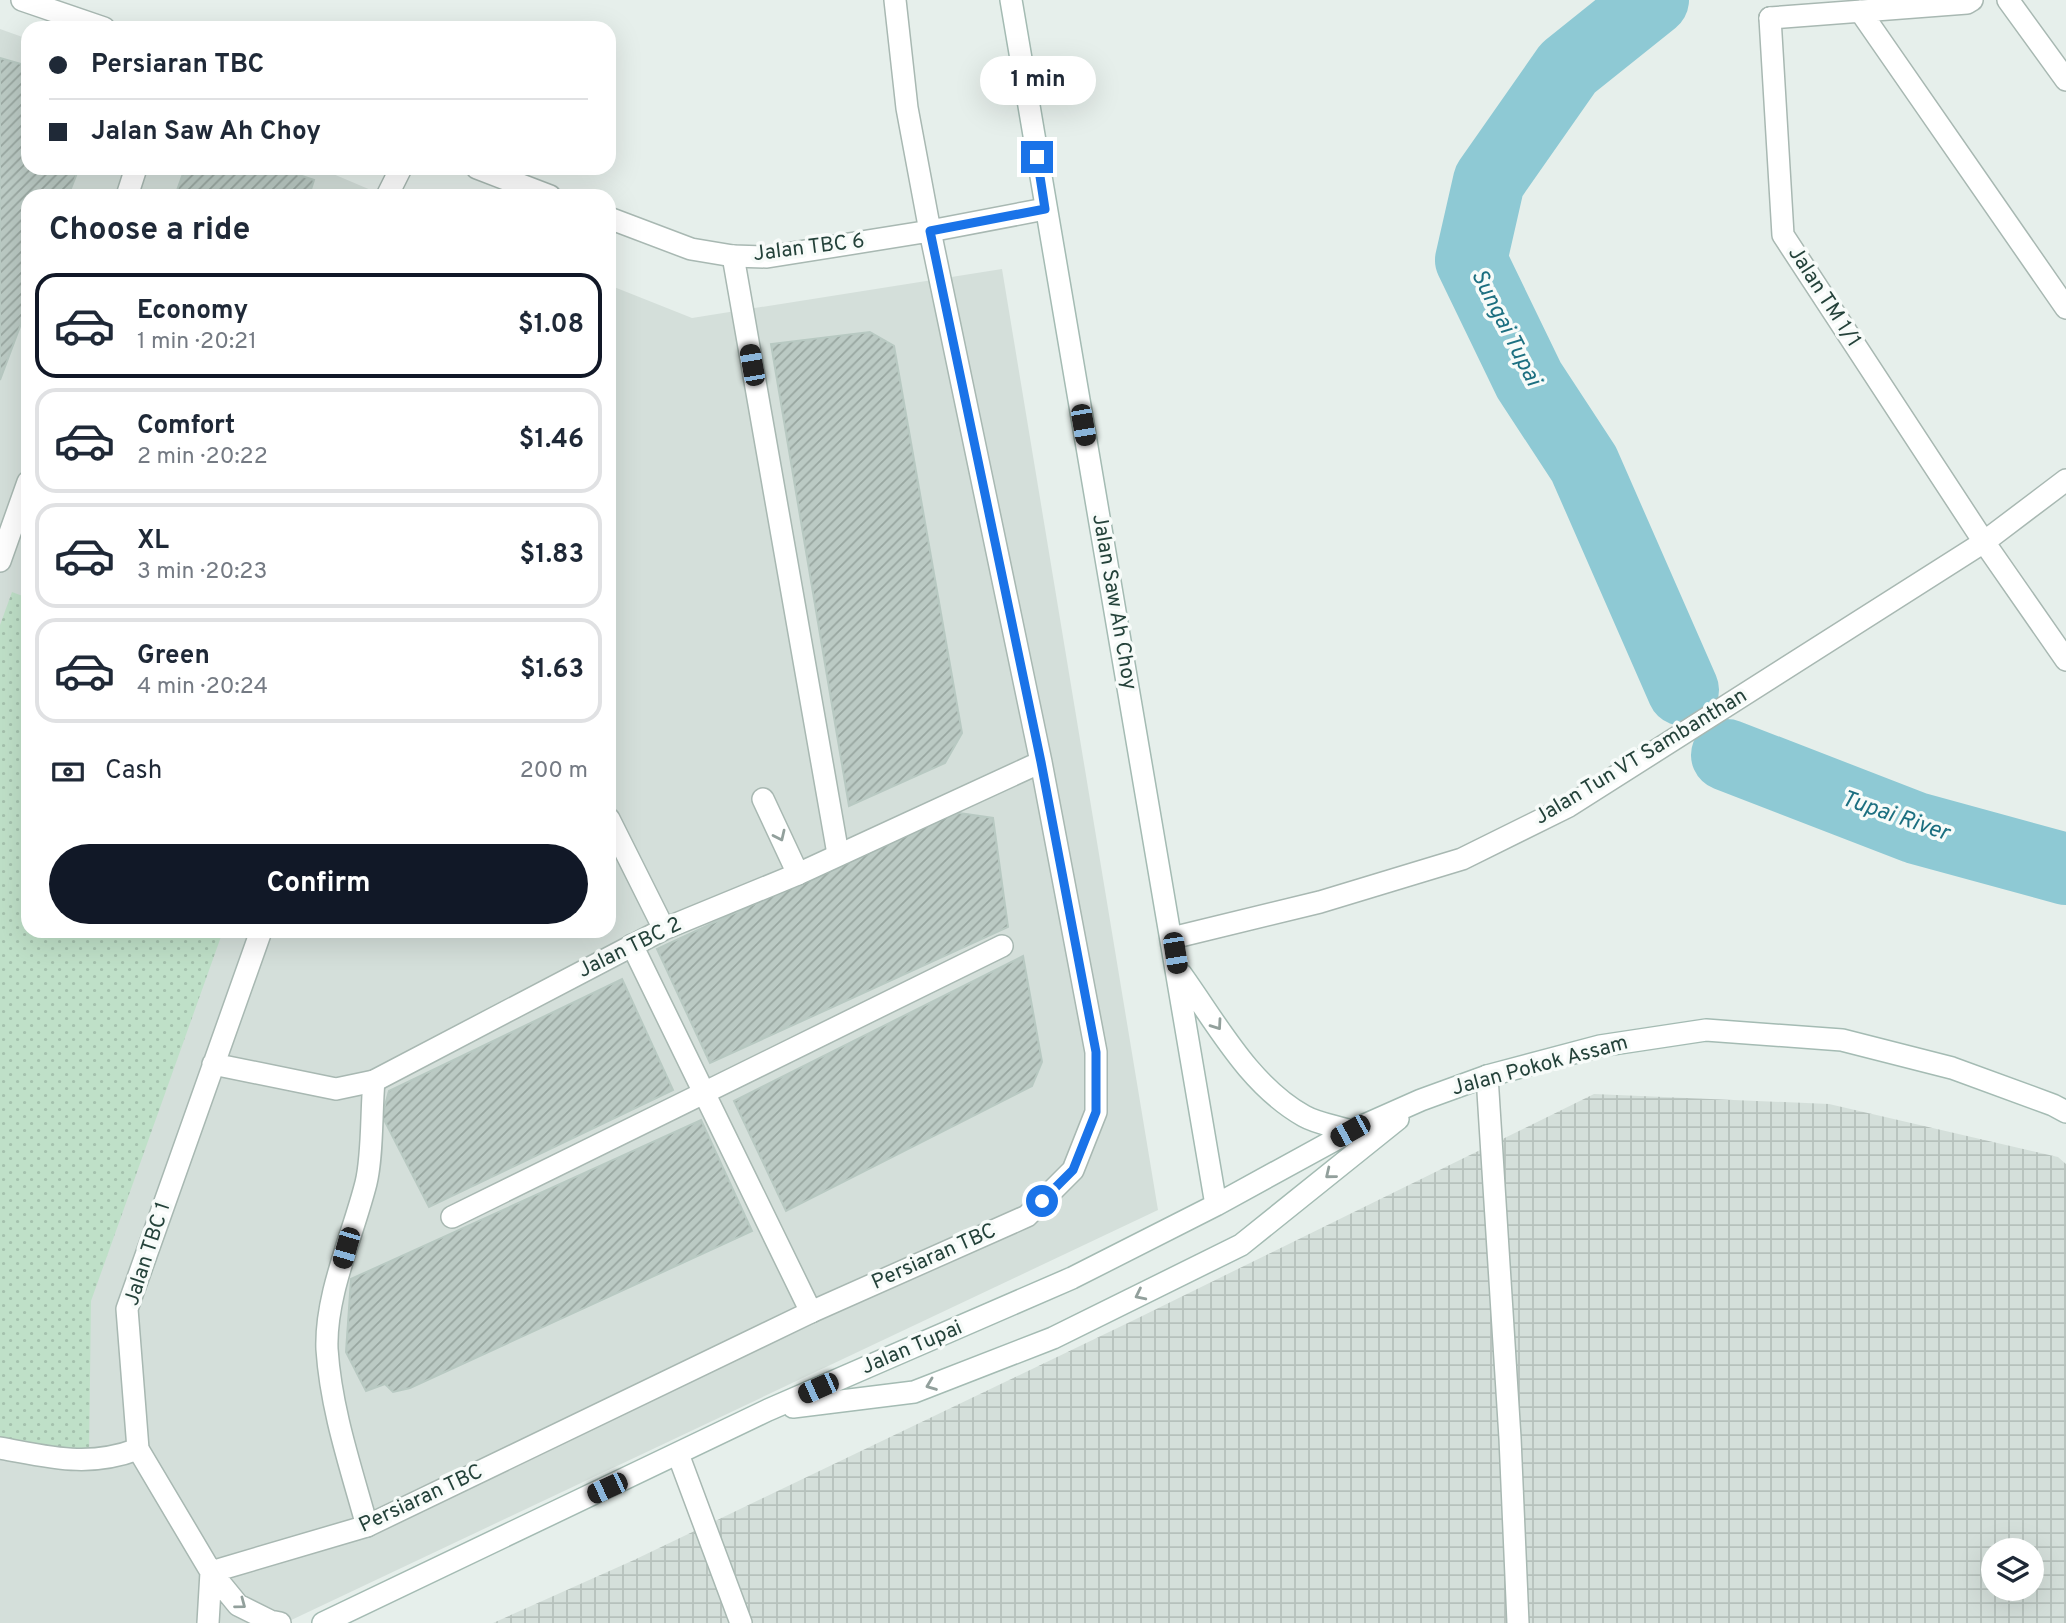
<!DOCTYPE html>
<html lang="en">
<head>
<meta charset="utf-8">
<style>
	body { margin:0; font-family:Overpass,sans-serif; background:#f2f2f3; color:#1f2937; height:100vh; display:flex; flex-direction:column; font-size:26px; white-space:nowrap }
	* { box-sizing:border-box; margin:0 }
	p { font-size:23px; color:#747a83 }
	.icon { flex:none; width:38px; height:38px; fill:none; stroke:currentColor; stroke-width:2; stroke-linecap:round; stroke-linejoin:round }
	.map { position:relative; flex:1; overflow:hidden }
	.details { position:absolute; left:21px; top:189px; width:595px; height:749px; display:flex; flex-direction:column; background:#fff; border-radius:21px; box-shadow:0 7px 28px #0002 }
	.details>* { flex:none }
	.banner { position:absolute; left:21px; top:21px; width:595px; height:154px; border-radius:21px; box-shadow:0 7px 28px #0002; display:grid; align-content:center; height:154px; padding:0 28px; background:#fff }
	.tools { position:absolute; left:1981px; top:1538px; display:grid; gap:14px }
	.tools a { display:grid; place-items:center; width:63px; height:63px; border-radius:50%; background:#fff; box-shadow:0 7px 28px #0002; font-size:35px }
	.end { position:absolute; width:32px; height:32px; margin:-16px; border:9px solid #1a73e8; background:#fff; box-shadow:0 0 0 4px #fff }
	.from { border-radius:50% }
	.bubble { position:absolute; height:49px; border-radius:24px; background:#fff; box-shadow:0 7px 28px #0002; font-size:23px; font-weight:700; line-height:49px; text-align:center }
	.car { position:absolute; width:21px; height:42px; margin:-21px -10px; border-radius:9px; box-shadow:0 0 5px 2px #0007; background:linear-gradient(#222 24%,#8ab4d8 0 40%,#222 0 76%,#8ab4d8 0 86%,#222 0) }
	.banner b { display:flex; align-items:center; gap:24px; height:66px; font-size:26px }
	.banner b+b { border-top:2px solid #e0e1e3 }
	.banner i { width:18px; height:18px; background:#1f2937 }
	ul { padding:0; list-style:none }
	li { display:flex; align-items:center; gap:21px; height:105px; margin:0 14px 10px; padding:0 14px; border:4px solid #e0e1e3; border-radius:21px }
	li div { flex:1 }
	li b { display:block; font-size:26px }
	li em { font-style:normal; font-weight:700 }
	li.current { border-color:#111827 }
	li>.icon { width:63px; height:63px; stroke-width:1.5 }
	h2 { padding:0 28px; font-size:32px; line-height:84px }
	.pay { display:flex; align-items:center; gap:18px; height:77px; padding:0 28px; font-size:26px }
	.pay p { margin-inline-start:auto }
	.button { display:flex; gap:14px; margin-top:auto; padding:14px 28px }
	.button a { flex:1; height:80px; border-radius:42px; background:#111827; color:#fff; font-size:28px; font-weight:700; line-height:80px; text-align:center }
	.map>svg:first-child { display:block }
</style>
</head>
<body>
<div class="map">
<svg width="2066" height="1623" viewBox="0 0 2066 1623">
	<defs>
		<pattern id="industrial-grid" width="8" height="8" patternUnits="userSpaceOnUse" patternTransform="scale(1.75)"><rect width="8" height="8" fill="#d4dfda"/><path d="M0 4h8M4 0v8" fill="none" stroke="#b6c1bc"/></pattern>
		<pattern id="grass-dots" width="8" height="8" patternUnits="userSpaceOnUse" patternTransform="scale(1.75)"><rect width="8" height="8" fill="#bfe0c8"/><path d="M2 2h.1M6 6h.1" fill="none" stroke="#a4c1ad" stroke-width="1.8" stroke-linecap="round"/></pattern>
		<pattern id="building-hatch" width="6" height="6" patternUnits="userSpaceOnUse" patternTransform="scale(1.75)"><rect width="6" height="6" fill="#bbcac4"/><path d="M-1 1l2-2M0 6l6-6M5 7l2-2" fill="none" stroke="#98a6a0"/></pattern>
	</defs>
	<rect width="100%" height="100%" fill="#e6efeb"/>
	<path fill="#d4dfda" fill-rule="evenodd" d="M 0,29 L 28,39 L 28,66 L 0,58 Z
		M 79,168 L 186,168 L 175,196 L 68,196 Z
		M 278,168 L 319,168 L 385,196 L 309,196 L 314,180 Z
		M 1002,269 L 1158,1210 L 285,1623 L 0,1623 L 0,380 L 28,305 L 28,931 L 609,931 L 609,285 L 692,318 ZM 870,332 L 894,346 L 962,733 L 945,763 L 850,806 L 771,344 ZM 952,812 L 993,818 L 1008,927 L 710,1063 L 657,949 ZM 1023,957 L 1042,1062 L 1032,1086 L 787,1211 L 734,1101 ZM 621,979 L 673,1090 L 429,1207 L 382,1117 L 389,1091 ZM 701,1120 L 752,1231 L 410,1387 L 393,1392 L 385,1384 L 366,1390 L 346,1352 L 351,1279 Z"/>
	<path fill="url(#industrial-grid)" fill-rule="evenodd" d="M 1594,1094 L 1829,1104 L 2058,1157 L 2066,1164 L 2066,1623 L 493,1623 L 634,1560 L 1134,1320 ZM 1993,1550 L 2032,1550 L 2032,1589 L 1993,1589 Z"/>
	<path fill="url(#grass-dots)" d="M 12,592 L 28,598 L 28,931 L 223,931 L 91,1301 L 89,1457 L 0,1445 L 0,625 Z"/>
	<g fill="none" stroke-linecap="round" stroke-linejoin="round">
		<path stroke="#8ec9d4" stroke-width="72" d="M 1653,0 L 1568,68 L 1489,181 L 1471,260 L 1529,380 L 1584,464 L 1683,690
			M 1727,755 L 1916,828 L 2066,869"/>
	</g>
	<path fill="url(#building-hatch)" stroke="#b8c9c2" stroke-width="2" d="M 0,58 L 28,66 L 28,168 L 79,168 L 68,196 L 28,196 L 28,305 L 0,380 Z
		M 185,168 L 278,168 L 314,180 L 309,196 L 175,196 Z
		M 870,332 L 894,346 L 962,733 L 945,763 L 849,806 L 771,344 Z
		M 952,812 L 993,818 L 1008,927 L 710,1063 L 657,949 Z
		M 1023,956 L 1042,1062 L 1032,1086 L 786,1211 L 734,1101 Z
		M 622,979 L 673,1090 L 429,1207 L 382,1116 L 389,1091 Z
		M 701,1120 L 752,1231 L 410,1388 L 393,1392 L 385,1384 L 366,1391 L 346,1352 L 351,1279 Z"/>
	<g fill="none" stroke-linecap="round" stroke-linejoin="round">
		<defs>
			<path id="lane" d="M 1860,11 L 2066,308
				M 1770,18 L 1967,3 L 1972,0
				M 387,196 L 401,168
				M 733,256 L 838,854
				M 763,799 L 798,874
				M 632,945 L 811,1312
				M 1487,1076 L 1510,1438 L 1518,1623
				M 452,1217 L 1002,946
				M 0,1448 C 50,1457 88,1468 138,1449
				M 367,1526 C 351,1468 331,1410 327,1349 C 325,1295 353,1235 366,1183 C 373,1155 371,1111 374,1081"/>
			<path id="street" d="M 22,0 L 104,28
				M 2008,0 L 2066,80
				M 1770,18 L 1783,235 L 1984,542 L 2066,660
				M 477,168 L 550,196
				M 127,196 L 136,168
				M 609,218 L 691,249 L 733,256 L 767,257 L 930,231 L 1045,209
				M 0,561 L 28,482
				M 609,819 L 664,929
				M 261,931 L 127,1309 L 138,1449 L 211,1572 L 238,1605 L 270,1621 L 280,1623
				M 1172,938 L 1320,902 L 1462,859 L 1569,806 L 1984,542 L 2066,480
				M 213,1064 L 336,1089 L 374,1081 L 664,929 L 798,874 L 1041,762
				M 678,1454 L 741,1623
				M 211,1572 L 367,1526 L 811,1312 L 1027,1216 L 1073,1170 L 1096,1112 L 1096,1052 L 1041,762 L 930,231 L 907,108 L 895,0
				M 208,1623 L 211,1572"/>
			<path id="secondary" d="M 1011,0 L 1216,1205
				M 1181,974 C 1217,1024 1249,1085 1304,1116 C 1318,1124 1336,1126 1351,1131
				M 793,1407 L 914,1392 L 1053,1338 L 1241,1245 L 1398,1119
				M 323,1623 L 768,1410 L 1072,1278 L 1216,1205 L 1351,1131 L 1421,1100 L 1487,1076 L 1600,1046 L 1706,1030 L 1842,1040 L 1952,1068 L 2053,1105 L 2066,1112"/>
		</defs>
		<use href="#lane" stroke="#a8b8b2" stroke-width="24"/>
		<use href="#street" stroke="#a8b8b2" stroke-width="24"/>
		<use href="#secondary" stroke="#a4bbb3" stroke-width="24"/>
		<use href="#lane" stroke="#fff" stroke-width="21"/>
		<use href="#street" stroke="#fff" stroke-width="21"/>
		<use href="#secondary" stroke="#fff" stroke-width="21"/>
	</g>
	<defs><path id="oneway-chevron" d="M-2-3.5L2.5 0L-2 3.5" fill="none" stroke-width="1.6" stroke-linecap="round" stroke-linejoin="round" transform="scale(1.75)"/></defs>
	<g stroke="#92a09c">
		<use href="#oneway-chevron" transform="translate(780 836) rotate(65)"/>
		<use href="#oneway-chevron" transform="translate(1217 1025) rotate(55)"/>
		<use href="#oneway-chevron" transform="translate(1330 1174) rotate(141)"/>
		<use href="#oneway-chevron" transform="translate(1140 1295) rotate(154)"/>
		<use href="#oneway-chevron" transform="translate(931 1385) rotate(159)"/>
		<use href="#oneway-chevron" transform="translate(241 1604) rotate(37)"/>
	</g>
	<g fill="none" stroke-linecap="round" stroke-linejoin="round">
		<path stroke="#1a73e8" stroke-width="9" d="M 1037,157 L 1045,209 L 930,231 L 1041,762 L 1096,1052 L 1096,1112 L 1073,1170 L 1042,1201"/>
	</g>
	<g text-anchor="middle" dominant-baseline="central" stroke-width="7" stroke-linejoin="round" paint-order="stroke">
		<g font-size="21" fill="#24423a" stroke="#f7fbf9">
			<text transform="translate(809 248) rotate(-7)">Jalan TBC 6</text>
			<text transform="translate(1824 297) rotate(57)">Jalan TM 1/1</text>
			<text transform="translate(1114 602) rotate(80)">Jalan Saw Ah Choy</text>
			<text transform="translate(1641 757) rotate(-31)">Jalan Tun VT Sambanthan</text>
			<text transform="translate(630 948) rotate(-26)">Jalan TBC 2</text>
			<text transform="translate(1540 1066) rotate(-15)">Jalan Pokok Assam</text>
			<text transform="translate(148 1254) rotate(-72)">Jalan TBC 1</text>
			<text transform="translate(934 1257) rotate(-24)">Persiaran TBC</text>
			<text transform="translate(912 1348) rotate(-23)">Jalan Tupai</text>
			<text transform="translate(421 1499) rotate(-25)">Persiaran TBC</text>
		</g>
		<g font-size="23" font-style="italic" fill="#1c6f80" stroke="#f7fbf9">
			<text transform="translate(1505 328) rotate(63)">Sungai Tupai</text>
			<text transform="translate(1895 817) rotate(19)">Tupai River</text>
		</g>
	</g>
</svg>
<div class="tools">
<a><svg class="icon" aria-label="layers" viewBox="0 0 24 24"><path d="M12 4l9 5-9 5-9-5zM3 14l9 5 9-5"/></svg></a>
</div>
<i class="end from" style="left:1042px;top:1201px"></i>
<i class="end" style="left:1037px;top:157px"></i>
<div class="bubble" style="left:980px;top:56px;width:116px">1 min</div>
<i class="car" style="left:752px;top:365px;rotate:350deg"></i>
<i class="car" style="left:1083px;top:425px;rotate:170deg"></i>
<i class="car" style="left:1175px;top:953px;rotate:171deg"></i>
<i class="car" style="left:1350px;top:1131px;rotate:241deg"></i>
<i class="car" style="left:346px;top:1248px;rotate:196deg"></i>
<i class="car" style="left:818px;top:1388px;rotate:246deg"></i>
<i class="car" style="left:607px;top:1488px;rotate:245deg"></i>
<div class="banner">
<b><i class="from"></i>Persiaran TBC</b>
<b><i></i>Jalan Saw Ah Choy</b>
</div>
<section class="details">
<h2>Choose a ride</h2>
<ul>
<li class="current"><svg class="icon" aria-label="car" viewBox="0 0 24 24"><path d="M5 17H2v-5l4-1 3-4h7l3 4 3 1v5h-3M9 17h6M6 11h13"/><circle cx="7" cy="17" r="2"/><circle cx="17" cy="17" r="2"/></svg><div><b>Economy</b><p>1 min · 20:21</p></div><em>$1.08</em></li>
<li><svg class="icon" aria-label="car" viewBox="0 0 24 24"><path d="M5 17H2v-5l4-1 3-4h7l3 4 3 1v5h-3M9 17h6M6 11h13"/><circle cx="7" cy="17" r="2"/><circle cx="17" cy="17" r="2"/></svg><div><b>Comfort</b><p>2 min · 20:22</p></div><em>$1.46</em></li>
<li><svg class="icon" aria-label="car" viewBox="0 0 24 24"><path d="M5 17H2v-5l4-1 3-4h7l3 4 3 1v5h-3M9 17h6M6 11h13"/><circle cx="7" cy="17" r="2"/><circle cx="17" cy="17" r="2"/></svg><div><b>XL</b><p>3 min · 20:23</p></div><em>$1.83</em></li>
<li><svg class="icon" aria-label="car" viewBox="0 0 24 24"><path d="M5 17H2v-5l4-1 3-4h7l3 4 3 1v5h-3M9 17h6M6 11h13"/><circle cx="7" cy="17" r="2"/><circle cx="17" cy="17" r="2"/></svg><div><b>Green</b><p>4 min · 20:24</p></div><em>$1.63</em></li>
</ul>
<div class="pay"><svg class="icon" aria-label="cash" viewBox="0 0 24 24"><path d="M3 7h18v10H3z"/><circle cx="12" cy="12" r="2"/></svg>Cash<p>200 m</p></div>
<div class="button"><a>Confirm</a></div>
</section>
</div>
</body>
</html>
